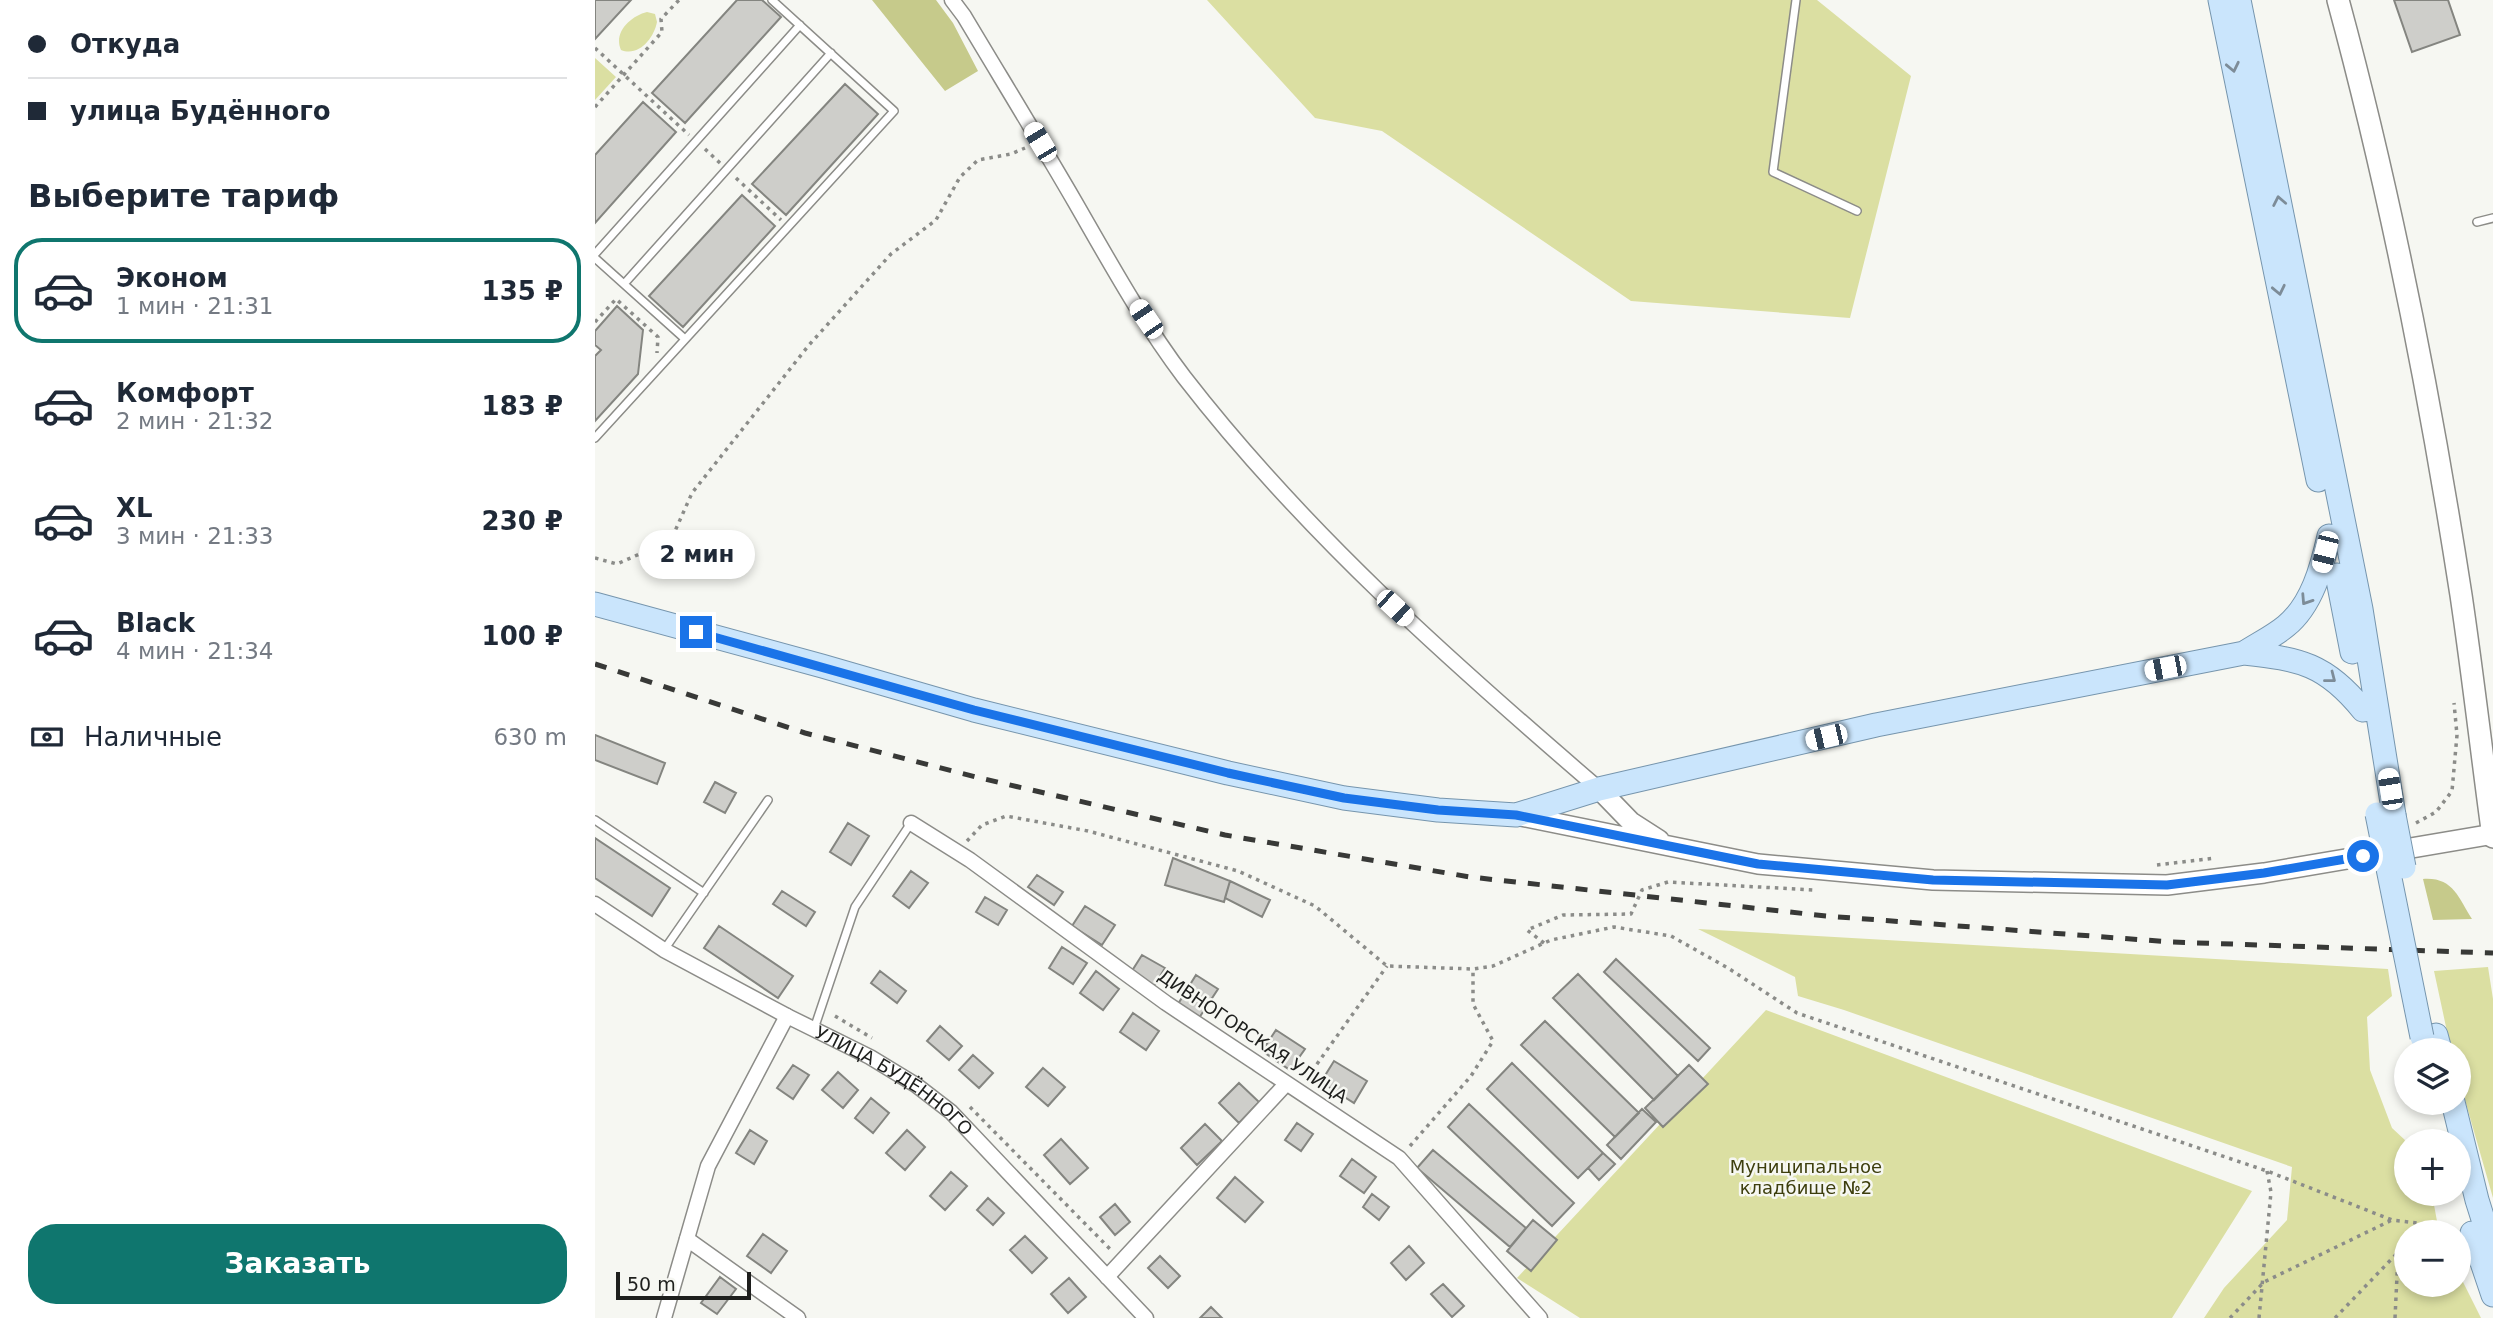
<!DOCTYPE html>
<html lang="ru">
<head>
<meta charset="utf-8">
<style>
	body { margin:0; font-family:"DejaVu Sans",sans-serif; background:#f2f2f3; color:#1f2937; height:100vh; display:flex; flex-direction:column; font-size:26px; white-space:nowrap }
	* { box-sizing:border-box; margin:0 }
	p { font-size:23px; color:#747a83 }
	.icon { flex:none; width:38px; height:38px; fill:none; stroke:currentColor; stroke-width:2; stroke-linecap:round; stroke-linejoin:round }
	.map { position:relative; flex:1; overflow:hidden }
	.sheet { display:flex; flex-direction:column; background:#fff; width:595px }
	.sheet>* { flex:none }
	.hud { display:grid; align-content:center; height:154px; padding:0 28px; background:#fff }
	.buttons { position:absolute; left:1799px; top:1038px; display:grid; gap:14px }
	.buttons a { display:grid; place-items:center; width:77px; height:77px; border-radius:50%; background:#fff; box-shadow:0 4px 10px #0003; font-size:35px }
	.scale { position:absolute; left:21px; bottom:18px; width:135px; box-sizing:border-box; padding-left:7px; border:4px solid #1e1f1d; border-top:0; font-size:19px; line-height:24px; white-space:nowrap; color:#1e1f1d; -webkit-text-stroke:5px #f6f7f2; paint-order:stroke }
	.end { position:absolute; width:32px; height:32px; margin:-16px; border:9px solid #1a73e8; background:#fff; box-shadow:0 0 0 4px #fff }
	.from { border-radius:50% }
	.bubble { position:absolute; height:49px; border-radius:24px; background:#fff; box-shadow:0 4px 10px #0003; font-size:23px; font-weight:700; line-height:49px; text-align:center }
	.car { position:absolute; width:21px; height:42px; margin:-21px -10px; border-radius:9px; box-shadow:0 0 5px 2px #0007; background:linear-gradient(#fff 24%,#345 0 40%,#fff 0 76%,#345 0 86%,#fff 0) }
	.hud b { display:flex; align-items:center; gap:24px; height:66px; font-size:26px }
	.hud b+b { border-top:2px solid #e0e1e3 }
	.hud i { width:18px; height:18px; background:#1f2937 }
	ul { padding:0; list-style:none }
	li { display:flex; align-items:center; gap:21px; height:105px; margin:0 14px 10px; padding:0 14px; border:4px solid transparent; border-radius:28px }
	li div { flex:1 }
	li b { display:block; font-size:26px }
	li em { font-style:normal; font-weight:700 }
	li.selected { border-color:#0f766e }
	li>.icon { width:63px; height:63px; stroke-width:1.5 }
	h2 { padding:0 28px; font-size:32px; line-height:84px }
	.pay { display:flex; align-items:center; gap:18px; height:77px; padding:0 28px; font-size:26px }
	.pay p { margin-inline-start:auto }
	.primary-button { display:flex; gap:14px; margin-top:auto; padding:14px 28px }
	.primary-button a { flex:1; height:80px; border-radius:28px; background:#0f766e; color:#fff; font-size:28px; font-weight:700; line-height:80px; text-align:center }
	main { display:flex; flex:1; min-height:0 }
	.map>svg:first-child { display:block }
</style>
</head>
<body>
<main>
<section class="sheet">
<div class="hud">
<b><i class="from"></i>Откуда</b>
<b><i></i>улица Будённого</b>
</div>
<h2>Выберите тариф</h2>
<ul>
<li class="selected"><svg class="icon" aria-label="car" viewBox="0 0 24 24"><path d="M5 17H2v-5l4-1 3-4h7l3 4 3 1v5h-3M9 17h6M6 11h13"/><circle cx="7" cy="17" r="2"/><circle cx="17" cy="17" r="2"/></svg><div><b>Эконом</b><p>1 мин · 21:31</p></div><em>135 ₽</em></li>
<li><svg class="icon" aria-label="car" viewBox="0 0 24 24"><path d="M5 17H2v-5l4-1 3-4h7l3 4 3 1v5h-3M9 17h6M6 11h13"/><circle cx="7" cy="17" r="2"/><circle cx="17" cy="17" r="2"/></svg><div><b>Комфорт</b><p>2 мин · 21:32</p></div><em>183 ₽</em></li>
<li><svg class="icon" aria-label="car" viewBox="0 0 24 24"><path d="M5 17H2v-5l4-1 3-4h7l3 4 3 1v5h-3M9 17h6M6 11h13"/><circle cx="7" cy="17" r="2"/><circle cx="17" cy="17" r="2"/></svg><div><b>XL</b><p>3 мин · 21:33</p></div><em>230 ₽</em></li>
<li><svg class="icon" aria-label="car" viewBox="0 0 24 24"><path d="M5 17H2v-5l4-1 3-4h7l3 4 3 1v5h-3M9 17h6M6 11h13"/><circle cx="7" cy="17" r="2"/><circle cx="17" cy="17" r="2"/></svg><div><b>Black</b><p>4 мин · 21:34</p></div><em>100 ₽</em></li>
</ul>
<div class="pay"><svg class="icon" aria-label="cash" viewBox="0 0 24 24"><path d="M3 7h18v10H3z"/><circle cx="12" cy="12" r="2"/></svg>Наличные<p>630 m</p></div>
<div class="primary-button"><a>Заказать</a></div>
</section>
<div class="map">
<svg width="1898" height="1318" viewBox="0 0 1898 1318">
	<rect width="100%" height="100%" fill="#f6f7f2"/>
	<path fill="#dbdfa2" d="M 612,0 L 1222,0 L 1316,76 L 1255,318 L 1036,301 L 787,131 L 720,118 Z
		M 52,12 L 60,14 L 62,22 C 59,38 44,57 26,50 C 18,32 36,16 52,12 Z
		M 0,58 L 21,77 L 0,100 Z
		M 1103,929 L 1793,969 L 1797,996 L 1772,1017 L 1775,1070 L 1797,1128 L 1811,1141 L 1811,1194 L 1837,1194 L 1844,1232 L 1811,1232 L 1811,1284 L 1864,1284 L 1864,1274 L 1886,1318 L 1609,1318 L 1629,1288 L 1692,1220 L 1697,1167 L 1249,1010 L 1203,996 L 1200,977 Z
		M 1893,967 L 1898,999 L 1898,1198 L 1864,1079 L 1864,1050 L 1856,1050 L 1839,971 Z
		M 1171,1010 L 1657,1191 L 1577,1318 L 985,1318 L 922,1278 Z"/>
	<path fill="#c6ca8b" d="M 277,0 L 341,0 L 358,23 L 383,71 L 350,91 Z
		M 1828,879 C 1858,877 1863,897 1877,919 L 1838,920 Z"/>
	<path fill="#cececa" stroke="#848580" stroke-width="2" d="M 0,0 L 36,0 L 0,39 Z
		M 142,0 L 167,0 L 186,17 L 90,123 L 57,93 Z
		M 1799,0 L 1853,0 L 1865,35 L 1817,52 Z
		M 250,84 L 283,114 L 191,215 L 157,184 Z
		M 48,102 L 81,132 L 0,223 L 0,155 Z
		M 147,195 L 180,226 L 88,327 L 54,296 Z
		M 22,306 L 48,330 L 43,374 L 0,421 L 0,356 L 6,350 L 0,345 L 0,331 Z
		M 0,735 L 70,763 L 62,784 L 0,760 Z
		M 120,782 L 141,793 L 130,813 L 109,802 Z
		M 253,823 L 274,836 L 256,865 L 235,852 Z
		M 0,838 L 75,888 L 57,916 L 0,878 Z
		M 578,858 L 635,881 L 629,902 L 570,885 Z
		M 316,871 L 333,883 L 314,908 L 298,896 Z
		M 442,875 L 468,892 L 459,905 L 433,887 Z
		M 635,881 L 675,900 L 667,917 L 630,898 Z
		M 187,891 L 220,912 L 211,926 L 178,904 Z
		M 390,897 L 412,910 L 403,925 L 381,912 Z
		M 490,906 L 520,925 L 507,945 L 477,926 Z
		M 124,926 L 198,976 L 183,998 L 109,948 Z
		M 467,947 L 492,963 L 478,984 L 454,968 Z
		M 547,955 L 570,968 L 558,988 L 535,974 Z
		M 1021,959 L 1115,1048 L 1103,1061 L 1009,972 Z
		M 285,971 L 311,991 L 302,1003 L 276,983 Z
		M 501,971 L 524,989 L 508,1010 L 485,993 Z
		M 983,974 L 1083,1076 L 1059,1100 L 958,998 Z
		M 601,975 L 623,989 L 604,1018 L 583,1004 Z
		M 538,1013 L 564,1031 L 551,1050 L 525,1032 Z
		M 950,1021 L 1044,1113 L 1020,1137 L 926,1045 Z
		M 345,1026 L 367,1046 L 354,1060 L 332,1041 Z
		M 681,1030 L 710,1049 L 695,1070 L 667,1051 Z
		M 378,1055 L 398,1073 L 384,1088 L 364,1070 Z
		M 739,1061 L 772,1081 L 759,1103 L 726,1082 Z
		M 917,1063 L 1008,1153 L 983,1178 L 892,1089 Z
		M 198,1065 L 214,1075 L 198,1099 L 182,1088 Z
		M 1094,1065 L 1113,1084 L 1068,1127 L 1050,1108 Z
		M 448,1068 L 470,1087 L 453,1106 L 431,1087 Z
		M 243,1072 L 263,1090 L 248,1108 L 227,1090 Z
		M 644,1083 L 664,1102 L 644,1123 L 624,1103 Z
		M 276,1098 L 294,1113 L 278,1133 L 260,1118 Z
		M 874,1104 L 979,1203 L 957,1226 L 853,1127 Z
		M 1047,1109 L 1061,1122 L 1026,1159 L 1012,1145 Z
		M 702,1123 L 718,1134 L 706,1151 L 690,1140 Z
		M 610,1124 L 627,1141 L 602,1165 L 586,1148 Z
		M 155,1130 L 172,1141 L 159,1164 L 141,1153 Z
		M 312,1130 L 330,1147 L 310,1170 L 291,1153 Z
		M 466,1139 L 493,1168 L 475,1184 L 449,1155 Z
		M 838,1150 L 931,1228 L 915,1247 L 822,1168 Z
		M 1008,1153 L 1020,1164 L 1004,1180 L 993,1168 Z
		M 757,1159 L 781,1177 L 769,1193 L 745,1176 Z
		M 356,1172 L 372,1186 L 350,1210 L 335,1196 Z
		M 640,1177 L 668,1202 L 650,1222 L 622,1198 Z
		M 777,1194 L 794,1207 L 784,1220 L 768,1207 Z
		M 393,1198 L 409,1213 L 398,1225 L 382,1210 Z
		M 520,1204 L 535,1222 L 520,1235 L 505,1217 Z
		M 938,1220 L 962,1240 L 936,1271 L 912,1251 Z
		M 168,1234 L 192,1251 L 176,1273 L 152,1256 Z
		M 430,1236 L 452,1258 L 437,1273 L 415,1250 Z
		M 814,1246 L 829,1263 L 811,1280 L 796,1263 Z
		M 565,1256 L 585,1276 L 573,1288 L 553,1268 Z
		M 125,1277 L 141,1289 L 122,1314 L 106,1303 Z
		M 474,1278 L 491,1297 L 473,1313 L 456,1294 Z
		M 848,1284 L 869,1306 L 857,1317 L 836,1294 Z
		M 616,1307 L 627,1318 L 605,1318 Z"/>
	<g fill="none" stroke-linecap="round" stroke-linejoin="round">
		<defs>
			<path id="service" d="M 1201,0 L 1178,172 L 1262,211
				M 1882,222 L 1898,218
				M 0,254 L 205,25
				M 0,258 L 90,339
				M 29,284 L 236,53
				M 0,438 L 299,111 L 177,0
				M 0,820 L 109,893
				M 69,950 L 173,800
				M 219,1029 L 260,907 L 316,823"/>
			<g id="minor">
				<path d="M 357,0 L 369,16 C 406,78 444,140 480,202 C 514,261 548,323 589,377 C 709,532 856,662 1004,789"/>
				<path d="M 316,823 L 375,860 L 571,1003 L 804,1158 L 945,1318"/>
				<path id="s1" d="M 0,904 L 69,950 L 192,1016 L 275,1057 L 321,1085 L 356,1112 L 551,1318"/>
				<path d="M 92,1239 L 203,1318"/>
				<path d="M 512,1277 L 691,1084"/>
				<path d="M 69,1318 L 113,1166 L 192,1016"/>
			</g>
			<path id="tertiary" d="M 1004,789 L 1036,822 L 1064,840
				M 921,815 L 1163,864 L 1338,880 L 1572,885 L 1669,873 L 1898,834"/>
			<path id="secondary" d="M 1743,0 C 1796,195 1835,395 1866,595 C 1878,676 1887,756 1898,837"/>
			<path id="primary" d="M 1625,0 L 1723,480
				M 1644,0 L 1766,609 L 1799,815
				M 1742,575 L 1757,652
				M 0,604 L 227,666 L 379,710 L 633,773 L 749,798 L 843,810 L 921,815 L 1004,789 L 1281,725 L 1649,653 C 1705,659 1731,664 1768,710
				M 1649,653 C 1663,644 1679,636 1691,626 C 1717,605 1727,567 1734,536
				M 1841,1035 L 1845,1050
				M 1858,1102 L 1882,1200 L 1898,1251
				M 1877,1233 L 1898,1295"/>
		</defs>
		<use href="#service" stroke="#8c8c88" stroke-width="10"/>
		<use href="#minor" stroke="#8c8c88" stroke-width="17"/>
		<use href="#tertiary" stroke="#8c8c88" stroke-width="22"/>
		<use href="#secondary" stroke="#8c8c88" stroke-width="24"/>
		<use href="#primary" stroke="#7695ad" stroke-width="25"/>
		<path stroke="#8b8c89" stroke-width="3.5" stroke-dasharray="3.5 5" stroke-linecap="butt" d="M 0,48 L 94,135
			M 0,107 L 67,32 L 66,19 L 84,0
			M 110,149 L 125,163
			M 141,178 L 186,220
			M 0,322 L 21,299 L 63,337 L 62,353
			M 0,558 L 22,564 L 76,540 L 97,493 L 214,345 L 296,254 L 341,220 L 365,177 L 383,160 L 416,154 L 430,148
			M 1821,823 L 1841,812 L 1857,791 L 1862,735 L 1859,703
			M 372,841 L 387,825 L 411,816 L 493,831 L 643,871 L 720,906 L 792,966 L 878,969 L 898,966 L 956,940 L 1019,927 L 1076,936 L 1133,968 L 1202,1013 L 1672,1171 L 1797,1220 L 1830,1224 L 1841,1232
			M 1562,865 L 1620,858
			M 949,943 L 932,930 L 968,915 L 1036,914 L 1047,890 L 1073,882 L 1219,890
			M 240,1016 L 277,1038
			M 712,1078 L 792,966
			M 375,1107 L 517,1251
			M 815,1146 L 876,1076 L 898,1041 L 878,1004 L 878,969
			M 1823,1232 L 1830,1224
			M 1635,1318 L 1669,1282 L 1797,1220
			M 1664,1318 L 1676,1192 L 1672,1171
			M 1740,1318 L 1811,1244
			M 1800,1318 L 1803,1255"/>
		<use href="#service" stroke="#fff" stroke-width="7"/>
		<use href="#minor" stroke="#fff" stroke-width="14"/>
		<use href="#tertiary" stroke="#fff" stroke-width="19"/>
		<use href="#secondary" stroke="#fff" stroke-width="21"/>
		<use href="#primary" stroke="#cae5fc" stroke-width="23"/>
		<path stroke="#383937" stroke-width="5" stroke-dasharray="12 12" stroke-linecap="butt" d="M 0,664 L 210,733 L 385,778 L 630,835 L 875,877 L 1231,916 L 1576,942 L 1898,953"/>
		<defs>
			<path id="primary-bridge" d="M 1782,814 L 1827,1037
				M 1799,815 L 1809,867"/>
		</defs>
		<use href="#primary-bridge" stroke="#7695ad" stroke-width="25" stroke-linecap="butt"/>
		<use href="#primary-bridge" stroke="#cae5fc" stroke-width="23"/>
	</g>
	<defs><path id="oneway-chevron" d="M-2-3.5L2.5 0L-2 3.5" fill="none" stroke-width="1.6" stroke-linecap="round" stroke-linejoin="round" transform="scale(1.75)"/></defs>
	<g stroke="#7d8c98">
		<use href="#oneway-chevron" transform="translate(1638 67) rotate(78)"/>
		<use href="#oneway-chevron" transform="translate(1684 201) rotate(-101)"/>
		<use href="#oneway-chevron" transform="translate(1684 290) rotate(78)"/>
		<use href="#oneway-chevron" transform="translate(1711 600) rotate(123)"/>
		<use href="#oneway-chevron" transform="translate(1736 678) rotate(38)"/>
	</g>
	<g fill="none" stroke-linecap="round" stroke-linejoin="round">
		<path stroke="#1a73e8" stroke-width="9" d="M 101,632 L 379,710 L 633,773 L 749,798 L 843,810 L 921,815 L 1163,864 L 1338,880 L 1572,885 L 1669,873 L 1768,856"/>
	</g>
	<g text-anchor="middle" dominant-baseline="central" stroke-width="5" stroke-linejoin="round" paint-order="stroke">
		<g font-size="18" fill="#1e1f1d" stroke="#f6f7f2">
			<text transform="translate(658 1036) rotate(34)">ДИВНОГОРСКАЯ УЛИЦА</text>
			<text stroke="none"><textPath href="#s1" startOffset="348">УЛИЦА БУДЁННОГО</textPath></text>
		</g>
		<g font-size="18" fill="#3d3e0d" stroke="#f6f7f2">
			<text x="1211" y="1166">Муниципальное<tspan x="1211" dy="21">кладбище №2</tspan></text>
		</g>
	</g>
</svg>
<div class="buttons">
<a><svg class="icon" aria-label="layers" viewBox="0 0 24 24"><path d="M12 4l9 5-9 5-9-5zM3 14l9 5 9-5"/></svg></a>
<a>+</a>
<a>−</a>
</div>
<div class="scale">50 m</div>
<i class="end from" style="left:1768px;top:856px"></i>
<i class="end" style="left:101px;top:632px"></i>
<div class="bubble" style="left:44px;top:530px;width:116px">2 мин</div>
<i class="car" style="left:445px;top:142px;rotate:329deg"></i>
<i class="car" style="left:551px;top:319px;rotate:326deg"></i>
<i class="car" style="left:1730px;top:552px;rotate:194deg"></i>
<i class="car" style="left:800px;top:608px;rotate:133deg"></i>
<i class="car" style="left:1570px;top:668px;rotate:259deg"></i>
<i class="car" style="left:1231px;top:737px;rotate:257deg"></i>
<i class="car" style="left:1795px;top:789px;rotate:351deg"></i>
</div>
</main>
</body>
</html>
